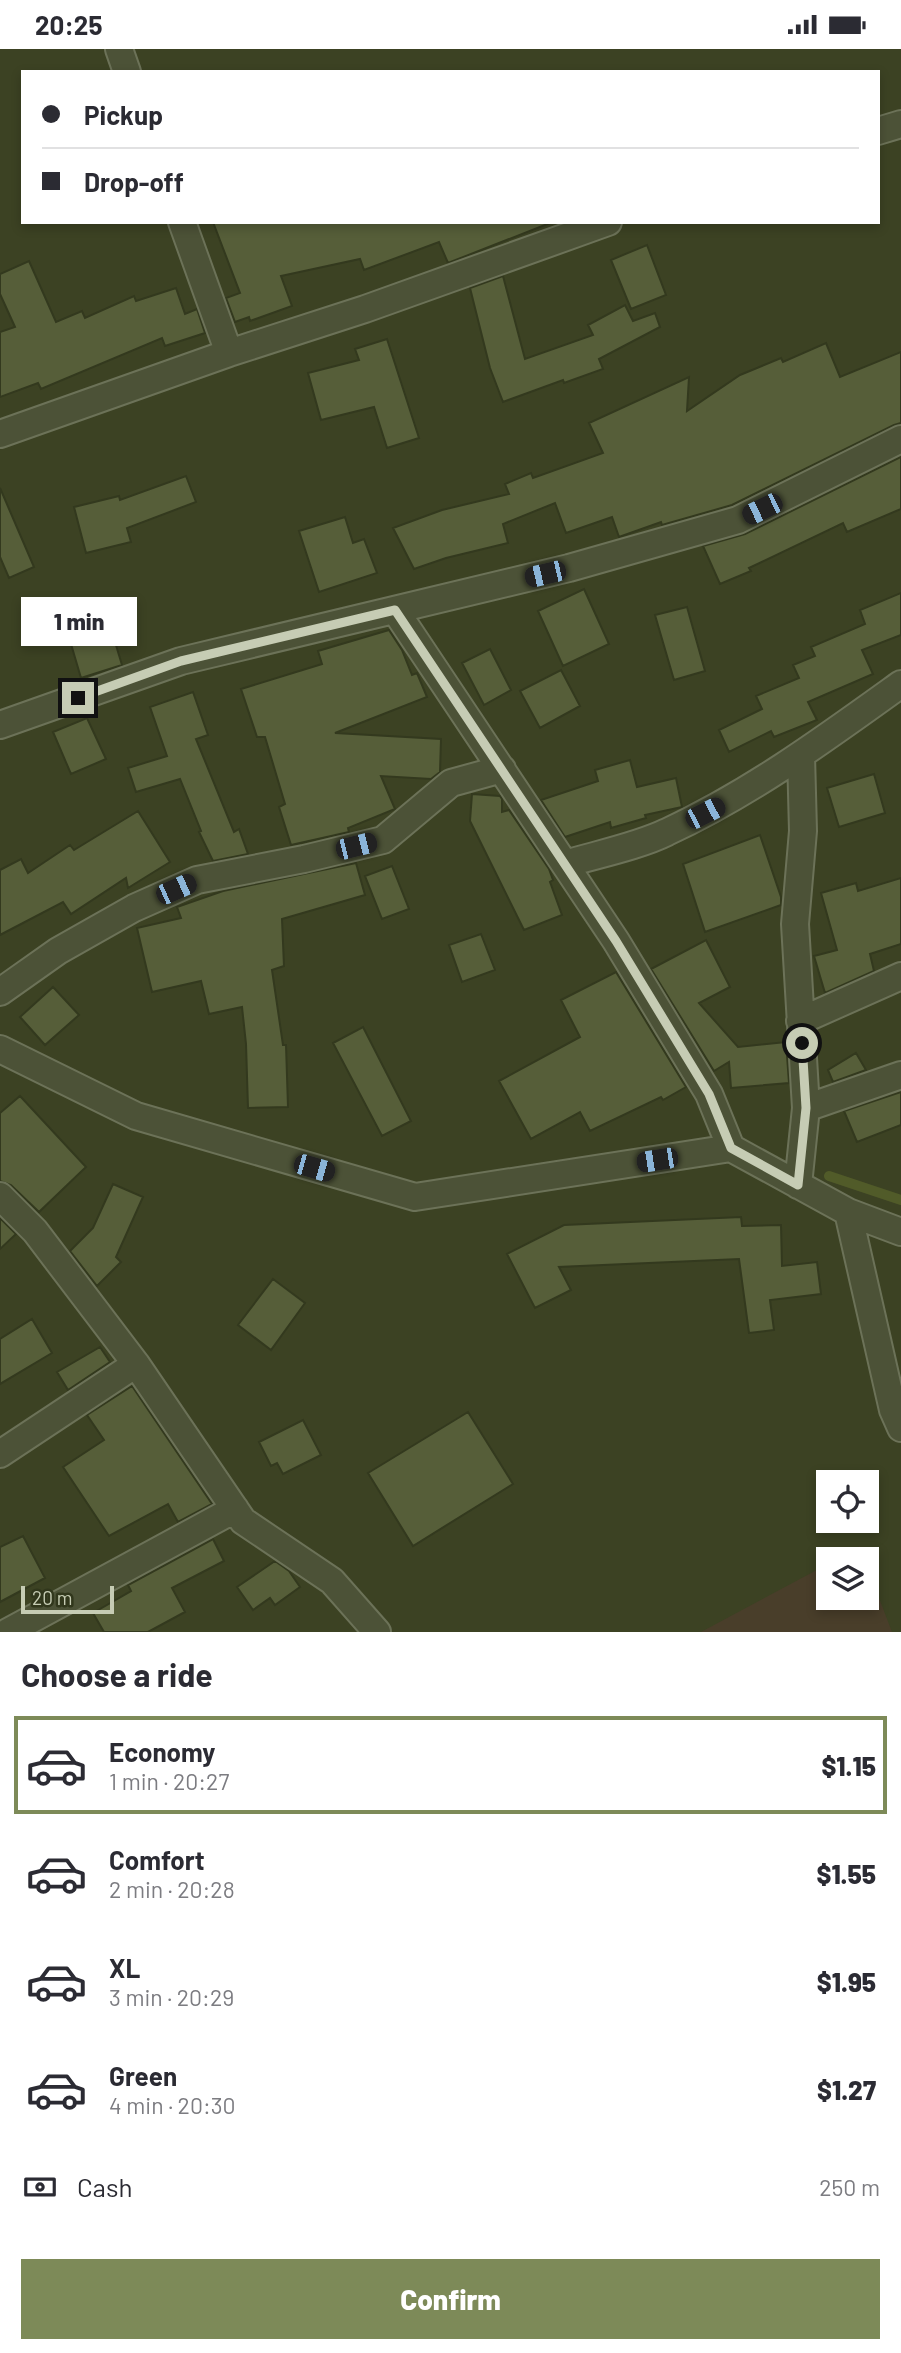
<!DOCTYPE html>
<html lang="en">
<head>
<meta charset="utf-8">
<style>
	body { margin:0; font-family:Barlow,sans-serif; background:#f2f2f3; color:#2b2b33; height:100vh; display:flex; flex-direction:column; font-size:26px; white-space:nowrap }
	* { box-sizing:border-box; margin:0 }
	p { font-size:23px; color:#7c7c81 }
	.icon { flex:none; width:38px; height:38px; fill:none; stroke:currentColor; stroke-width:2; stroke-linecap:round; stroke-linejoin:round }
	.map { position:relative; height:1583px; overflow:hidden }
	.side { display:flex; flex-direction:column; background:#fff; flex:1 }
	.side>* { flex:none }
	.guide { position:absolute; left:21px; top:21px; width:859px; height:154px; border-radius:0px; box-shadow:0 4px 10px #0003; display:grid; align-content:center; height:154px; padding:0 21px; background:#fff }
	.tools { position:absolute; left:816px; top:1421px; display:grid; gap:14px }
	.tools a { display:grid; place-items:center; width:63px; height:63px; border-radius:0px; background:#fff; box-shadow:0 4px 10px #0003; font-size:35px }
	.scale { position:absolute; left:21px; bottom:18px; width:93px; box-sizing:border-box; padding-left:7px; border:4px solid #c6ccb4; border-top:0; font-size:19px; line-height:24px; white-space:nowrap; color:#c6ccb4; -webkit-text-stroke:5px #31371c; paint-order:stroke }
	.end { position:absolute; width:32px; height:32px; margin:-16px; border:9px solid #c6ccb4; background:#111; box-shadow:0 0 0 4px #111 }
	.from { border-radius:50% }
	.bubble { position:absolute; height:49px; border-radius:0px; background:#fff; box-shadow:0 4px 10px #0003; font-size:23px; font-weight:800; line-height:49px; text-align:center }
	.car { position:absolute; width:21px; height:42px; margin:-21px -10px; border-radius:9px; box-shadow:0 0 5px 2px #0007; background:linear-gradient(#222 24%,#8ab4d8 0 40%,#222 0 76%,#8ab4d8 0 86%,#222 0) }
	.guide b { display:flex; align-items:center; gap:24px; height:66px; font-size:26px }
	.guide b+b { border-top:2px solid #e1e1e2 }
	.guide i { width:18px; height:18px; background:#2b2b33 }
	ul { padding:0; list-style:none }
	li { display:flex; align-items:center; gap:21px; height:98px; margin:0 14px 10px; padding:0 7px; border:4px solid transparent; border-radius:0px }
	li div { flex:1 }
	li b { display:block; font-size:26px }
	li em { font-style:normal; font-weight:800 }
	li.active { border-color:#7d8a58 }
	li>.icon { width:63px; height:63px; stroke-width:1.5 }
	h2 { padding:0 21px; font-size:32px; line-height:84px }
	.pay { display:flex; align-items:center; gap:18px; height:77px; padding:0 21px; font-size:26px }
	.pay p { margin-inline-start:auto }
	.button { display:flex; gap:14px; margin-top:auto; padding:14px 21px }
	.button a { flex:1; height:80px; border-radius:0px; background:#7d8a58; color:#fff; font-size:28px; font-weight:800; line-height:80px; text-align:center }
	.status { display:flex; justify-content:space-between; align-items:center; height:49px; padding:0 35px; background:#fff; direction:ltr }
	.status svg { height:19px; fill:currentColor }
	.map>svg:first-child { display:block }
</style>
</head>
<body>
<div class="status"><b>20:25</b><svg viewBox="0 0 49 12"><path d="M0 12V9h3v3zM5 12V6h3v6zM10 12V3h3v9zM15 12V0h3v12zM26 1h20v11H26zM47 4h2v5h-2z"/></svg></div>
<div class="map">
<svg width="901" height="1583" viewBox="0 0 901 1583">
	<rect width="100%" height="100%" fill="#3c4223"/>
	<path fill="#493e2a" d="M 860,1497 L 864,1510 L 836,1510 Z
		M 828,1515 L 828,1549 L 866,1549 L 866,1515 L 892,1583 L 701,1583 Z"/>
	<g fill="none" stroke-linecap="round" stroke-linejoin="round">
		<path stroke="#515b29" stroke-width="10" d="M 829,1127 L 901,1151"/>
	</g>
	<path fill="#565e39" stroke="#33391e" stroke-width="2" d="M 213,173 L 550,173 L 550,174 L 448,214 L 439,193 L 364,221 L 360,210 L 281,227 L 292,257 L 250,272 L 249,268 L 235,273 L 226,249 L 240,244 Z
		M 647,196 L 666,246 L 631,260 L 611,211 Z
		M 29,212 L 56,273 L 82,262 L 85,269 L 134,247 L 136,252 L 176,239 L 185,265 L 197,260 L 205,284 L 165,297 L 162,289 L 41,340 L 38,334 L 0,348 L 0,283 L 15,278 L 0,245 L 0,225 Z
		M 503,227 L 525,310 L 593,286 L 588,276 L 625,256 L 633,272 L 655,264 L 660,278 L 599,310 L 603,320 L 564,334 L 563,331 L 503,353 L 490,319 L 470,239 Z
		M 387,290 L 419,389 L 387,399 L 374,358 L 321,371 L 308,324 L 359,311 L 355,300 Z
		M 826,294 L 840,328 L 901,303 L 901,374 L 894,376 L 732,456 L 662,476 L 661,473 L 619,488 L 612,468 L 566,484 L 555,454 L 503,475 L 508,494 L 446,509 L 414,520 L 393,479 L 442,461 L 509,445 L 505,435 L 531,424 L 533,429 L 603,404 L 589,374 L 689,328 L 687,362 L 740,326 L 781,309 L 783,313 Z
		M 901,408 L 901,460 L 847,483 L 843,474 L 749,519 L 751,522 L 720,535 L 703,497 L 745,485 Z
		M 186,427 L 196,453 L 127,479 L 131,493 L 86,504 L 74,458 L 119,447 L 120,451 Z
		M 0,439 L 34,518 L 9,529 L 0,508 Z
		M 345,468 L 353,494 L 364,490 L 377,524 L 319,543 L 299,482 Z
		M 584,540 L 609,595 L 563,617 L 538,562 Z
		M 901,544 L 901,586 L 862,601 L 873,625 L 808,653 L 817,671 L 774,688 L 771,682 L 729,703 L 719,681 L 762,660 L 756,647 L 799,629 L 793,616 L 815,607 L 811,598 L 865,575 L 860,561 Z
		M 687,558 L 705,622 L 674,631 L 655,566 Z
		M 389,581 L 402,601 L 412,626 L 417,624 L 427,648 L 335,684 L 441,690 L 440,723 L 431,730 L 381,727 L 395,760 L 348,779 L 349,783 L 291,796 L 279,758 L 285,755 L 265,688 L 257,688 L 241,640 L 322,615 L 318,602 Z
		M 112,583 L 122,616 L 81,629 L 71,595 Z
		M 490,600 L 511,641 L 484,656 L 462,614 Z
		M 561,621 L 580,657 L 540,679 L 520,642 Z
		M 193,643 L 208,686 L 196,690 L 234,783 L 239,780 L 248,805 L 213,812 L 199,783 L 201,782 L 180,730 L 136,743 L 128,719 L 167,707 L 150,658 Z
		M 87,669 L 106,710 L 71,725 L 53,683 Z
		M 630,711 L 637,738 L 676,729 L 682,758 L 645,766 L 646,769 L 611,779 L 610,773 L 565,788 L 541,751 L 598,732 L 595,721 Z
		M 874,725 L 885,764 L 839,778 L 827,739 Z
		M 472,745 L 500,747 L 502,750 L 502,763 L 509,761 L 549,820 L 553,831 L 550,833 L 562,866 L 524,881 L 470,772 Z
		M 138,762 L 170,813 L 128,839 L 126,829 L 71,865 L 63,853 L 0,886 L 0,821 L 21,810 L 28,824 L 70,796 L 74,801 Z
		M 760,786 L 781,848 L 781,856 L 705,883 L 683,815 Z
		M 356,814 L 365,846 L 282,870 L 284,917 L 272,921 L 283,996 L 286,996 L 288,1058 L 248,1059 L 246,995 L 242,958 L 209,965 L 201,932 L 152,943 L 137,879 L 181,869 L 177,858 L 223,842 Z
		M 392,817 L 409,860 L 382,870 L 365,827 Z
		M 901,829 L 901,895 L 870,905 L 874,922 L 825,944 L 814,907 L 837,901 L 821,844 L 856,834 L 858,842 Z
		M 481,885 L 495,921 L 462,933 L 449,896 Z
		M 706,891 L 730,938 L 699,954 L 738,998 L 786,993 L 789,1034 L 731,1039 L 729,1013 L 714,1022 L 651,920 Z
		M 616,923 L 686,1038 L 663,1051 L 661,1048 L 590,1082 L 580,1063 L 531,1090 L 499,1032 L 580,988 L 561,951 Z
		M 53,938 L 79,966 L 45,996 L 20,968 Z
		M 363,978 L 411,1072 L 382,1087 L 333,994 Z
		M 856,1004 L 866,1021 L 833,1033 L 828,1021 Z
		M 901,1043 L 901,1076 L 857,1093 L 844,1062 Z
		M 20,1047 L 86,1118 L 39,1163 L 11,1136 L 0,1132 L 0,1064 Z
		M 113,1135 L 143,1148 L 116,1208 L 121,1213 L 97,1237 L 70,1202 L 93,1179 Z
		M 741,1168 L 742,1177 L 781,1176 L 782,1217 L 817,1213 L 821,1245 L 770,1251 L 774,1281 L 749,1284 L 739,1210 L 559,1218 L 571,1241 L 535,1259 L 507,1205 L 564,1176 Z
		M 0,1169 L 16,1185 L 0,1200 Z
		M 273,1230 L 305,1254 L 271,1301 L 238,1276 Z
		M 32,1270 L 52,1304 L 0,1335 L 0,1290 Z
		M 100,1298 L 110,1313 L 68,1341 L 57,1323 Z
		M 132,1337 L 212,1455 L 178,1473 L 168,1455 L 109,1487 L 63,1418 L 104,1391 L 87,1366 Z
		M 468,1363 L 513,1435 L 413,1497 L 368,1424 Z
		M 303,1371 L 321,1406 L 283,1425 L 277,1414 L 271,1417 L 259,1393 Z
		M 23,1487 L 45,1529 L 0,1553 L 0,1498 Z
		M 213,1490 L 224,1512 L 172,1539 L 185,1563 L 148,1583 L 104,1583 L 93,1564 L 131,1542 L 128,1536 Z
		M 275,1512 L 289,1522 L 300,1538 L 275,1556 L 270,1549 L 253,1561 L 237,1538 Z"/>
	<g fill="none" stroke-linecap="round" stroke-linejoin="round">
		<defs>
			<path id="street" d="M 119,0 L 127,23
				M 878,82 L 901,75
				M 182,173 L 229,304
				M 0,385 L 229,304 L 365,260 L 608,173
				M 395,561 L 616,892 L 709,1045 L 731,1099
				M 0,676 L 181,612 L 569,519 L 738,471 L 901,390
				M 565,815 C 595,806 639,797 667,783 C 751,744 826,689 901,635
				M 0,943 L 58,902 L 134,859 L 197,831 L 304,810 L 383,791 L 451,734 L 502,720
				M 800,972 L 901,927
				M 0,1000 L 136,1067 L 415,1148 L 731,1099 L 848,1163 L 901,1183
				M 806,1059 L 901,1026
				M 798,1136 L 806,1059 L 795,875 L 803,782 L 801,706
				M 0,1147 L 35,1182 L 136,1315 L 243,1472 L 332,1532 L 377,1583
				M 848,1163 L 893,1361 L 901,1379
				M 0,1405 L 136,1315
				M 8,1583 L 235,1460"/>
		</defs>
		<use href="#street" stroke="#6c7258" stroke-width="30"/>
		<use href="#street" stroke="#4c5237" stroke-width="26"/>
	</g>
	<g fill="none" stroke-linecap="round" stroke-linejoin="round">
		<path stroke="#c6ccb4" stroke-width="9" d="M 78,649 L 181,612 L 395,561 L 616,892 L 709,1045 L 731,1099 L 798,1136 L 806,1059 L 802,994"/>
	</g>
</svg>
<div class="tools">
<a><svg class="icon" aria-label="locate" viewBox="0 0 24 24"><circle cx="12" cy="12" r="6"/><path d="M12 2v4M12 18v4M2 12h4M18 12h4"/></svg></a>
<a><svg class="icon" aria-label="layers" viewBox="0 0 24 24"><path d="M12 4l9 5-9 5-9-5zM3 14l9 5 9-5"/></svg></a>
</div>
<div class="scale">20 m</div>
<i class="end from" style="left:802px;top:994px"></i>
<i class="end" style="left:78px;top:649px"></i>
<div class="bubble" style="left:21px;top:548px;width:116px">1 min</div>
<i class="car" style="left:762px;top:460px;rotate:244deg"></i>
<i class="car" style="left:545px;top:525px;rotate:257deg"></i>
<i class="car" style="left:705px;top:764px;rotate:63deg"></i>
<i class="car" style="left:356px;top:797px;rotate:76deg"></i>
<i class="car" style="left:176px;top:840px;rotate:66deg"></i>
<i class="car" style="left:657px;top:1111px;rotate:261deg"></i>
<i class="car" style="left:314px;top:1119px;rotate:106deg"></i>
<div class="guide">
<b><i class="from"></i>Pickup</b>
<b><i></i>Drop-off</b>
</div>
</div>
<section class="side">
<h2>Choose a ride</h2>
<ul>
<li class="active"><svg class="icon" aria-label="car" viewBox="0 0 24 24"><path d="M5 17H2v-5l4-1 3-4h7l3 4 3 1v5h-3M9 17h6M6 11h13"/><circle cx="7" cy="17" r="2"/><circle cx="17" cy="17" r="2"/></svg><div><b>Economy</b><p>1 min · 20:27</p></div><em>$1.15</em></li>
<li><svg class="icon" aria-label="car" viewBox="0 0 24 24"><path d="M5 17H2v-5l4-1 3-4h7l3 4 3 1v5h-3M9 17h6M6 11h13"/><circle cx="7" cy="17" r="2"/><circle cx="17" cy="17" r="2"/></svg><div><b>Comfort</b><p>2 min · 20:28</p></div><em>$1.55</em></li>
<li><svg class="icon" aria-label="car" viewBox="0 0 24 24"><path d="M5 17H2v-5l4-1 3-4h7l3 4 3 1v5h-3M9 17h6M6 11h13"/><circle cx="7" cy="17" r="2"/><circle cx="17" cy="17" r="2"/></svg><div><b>XL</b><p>3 min · 20:29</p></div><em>$1.95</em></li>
<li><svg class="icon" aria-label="car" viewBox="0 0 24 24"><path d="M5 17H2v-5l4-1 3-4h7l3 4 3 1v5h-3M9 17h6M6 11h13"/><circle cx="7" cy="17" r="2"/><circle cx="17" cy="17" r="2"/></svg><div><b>Green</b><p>4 min · 20:30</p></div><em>$1.27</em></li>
</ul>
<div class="pay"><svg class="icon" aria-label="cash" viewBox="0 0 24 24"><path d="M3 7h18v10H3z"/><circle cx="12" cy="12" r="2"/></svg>Cash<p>250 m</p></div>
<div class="button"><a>Confirm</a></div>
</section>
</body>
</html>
